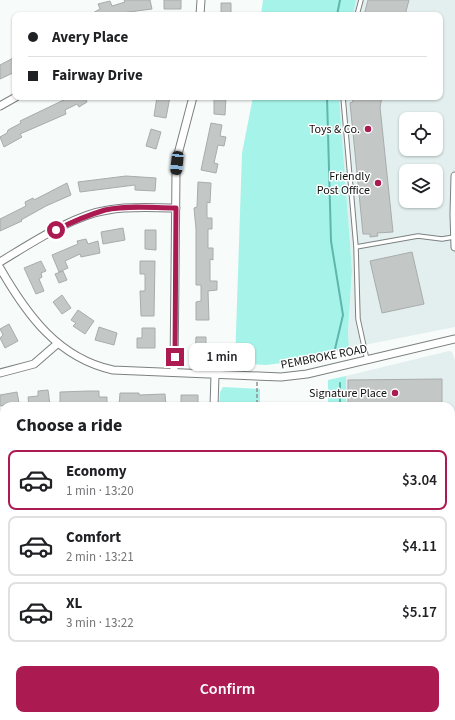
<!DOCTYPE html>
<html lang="en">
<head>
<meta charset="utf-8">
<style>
	body { margin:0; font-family:"Source Sans 3",sans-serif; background:#f2f2f2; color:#202124; height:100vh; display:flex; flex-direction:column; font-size:15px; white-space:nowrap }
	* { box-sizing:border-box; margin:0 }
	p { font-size:13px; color:#757577 }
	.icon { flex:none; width:22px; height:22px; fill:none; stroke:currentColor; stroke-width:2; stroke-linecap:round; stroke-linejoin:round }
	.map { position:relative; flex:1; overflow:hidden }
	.panel { position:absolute; left:0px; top:402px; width:455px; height:318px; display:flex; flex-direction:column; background:#fff; border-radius:12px 12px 0 0; box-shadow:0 1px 3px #0004 }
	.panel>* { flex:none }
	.hud { position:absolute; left:12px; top:12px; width:431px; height:88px; border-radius:8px; box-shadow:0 1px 3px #0004; display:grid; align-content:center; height:88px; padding:0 16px; background:#fff }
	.buttons { position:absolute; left:399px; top:112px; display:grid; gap:8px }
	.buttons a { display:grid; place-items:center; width:44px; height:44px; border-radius:8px; background:#fff; box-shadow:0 1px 3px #0004; font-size:20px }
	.end { position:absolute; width:18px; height:18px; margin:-9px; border:5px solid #ab1a51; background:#fff; box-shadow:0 0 0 2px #fff }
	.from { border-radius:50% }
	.bubble { position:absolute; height:28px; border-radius:8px; background:#fff; box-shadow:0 1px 3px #0004; font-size:13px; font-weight:600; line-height:28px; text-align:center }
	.car { position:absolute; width:12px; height:24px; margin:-12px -6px; border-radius:5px; box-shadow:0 0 3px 1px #0007; background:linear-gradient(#222 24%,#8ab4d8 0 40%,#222 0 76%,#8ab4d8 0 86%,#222 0) }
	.hud b { display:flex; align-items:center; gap:14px; height:38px; font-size:15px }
	.hud b+b { border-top:1px solid #e0e0e0 }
	.hud i { width:10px; height:10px; background:#202124 }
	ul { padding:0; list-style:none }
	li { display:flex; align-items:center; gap:12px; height:60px; margin:0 8px 6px; padding:0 8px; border:2px solid #e0e0e0; border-radius:8px }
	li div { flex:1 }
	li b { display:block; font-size:15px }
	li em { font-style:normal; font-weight:600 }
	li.current { border-color:#ab1a51 }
	li>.icon { width:36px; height:36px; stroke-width:1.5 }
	h2 { padding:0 16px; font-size:18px; line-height:48px }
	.action { display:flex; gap:8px; margin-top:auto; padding:8px 16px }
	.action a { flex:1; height:46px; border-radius:8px; background:#ab1a51; color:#fff; font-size:16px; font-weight:600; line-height:46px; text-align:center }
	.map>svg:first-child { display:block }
</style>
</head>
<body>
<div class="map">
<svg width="455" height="720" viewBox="0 0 455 720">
	<rect width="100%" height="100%" fill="#f7fbfa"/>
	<path fill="#e2efee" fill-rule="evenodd" d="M 356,0 L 455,0 L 455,327 L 349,348 L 348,331 L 352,270 L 339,97 L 440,97 L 440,15 L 353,15 ZM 406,119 L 436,119 L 436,149 L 406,149 ZM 406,171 L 436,171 L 436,201 L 406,201 Z
		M 449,351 L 452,352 L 455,360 L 455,625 L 451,625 L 451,406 L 346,406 L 346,376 Z"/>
	<path fill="#a6f3e9" d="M 263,0 L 356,0 L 353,15 L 261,15 Z
		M 253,97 L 339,97 L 352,270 L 348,331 L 349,348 L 290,362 L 266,365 L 235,363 L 242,153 Z
		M 346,376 L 346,406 L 328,406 L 328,380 Z
		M 223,387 L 260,389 L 260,406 L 219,406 L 220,392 Z
		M 451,625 L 455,625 L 455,720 L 280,720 L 280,716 L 451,716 Z"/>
	<path fill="#5eb6ac" d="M 281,716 L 429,716 L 428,720 L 281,720 Z"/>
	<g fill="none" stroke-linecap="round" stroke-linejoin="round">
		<path stroke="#5eb6ac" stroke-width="2" d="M 337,15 L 340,0
			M 327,97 L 331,241 L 343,315 L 335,349
			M 340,406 L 340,383"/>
	</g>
	<path fill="#c3c7c6" stroke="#a8acab" d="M 124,0 L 150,0 L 152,9 L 121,13 L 122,15 L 89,15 L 100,9 L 98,4 L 110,1 L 112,6 L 125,2 Z
		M 164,0 L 181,0 L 181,9 L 164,9 Z
		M 368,0 L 409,0 L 405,15 L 364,15 Z
		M 221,3 L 231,3 L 231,15 L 221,15 Z
		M 15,57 L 15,72 L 0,79 L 0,65 Z
		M 70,97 L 85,97 L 87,102 L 79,107 L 77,104 L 65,110 L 66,114 L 20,134 L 22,137 L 4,147 L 0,137 L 7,133 L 8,130 L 21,123 L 20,121 Z
		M 157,97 L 170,97 L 166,118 L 154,116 Z
		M 214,97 L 226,97 L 225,115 L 214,114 Z
		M 352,97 L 382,97 L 380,107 L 393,232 L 377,233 L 378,236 L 370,237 L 370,234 L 363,234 L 350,103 L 353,102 Z
		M 211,123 L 222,125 L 220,136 L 226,137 L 224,146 L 218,145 L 214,163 L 218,164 L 216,173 L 201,170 Z
		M 151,129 L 161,132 L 156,149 L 146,146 Z
		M 126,176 L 156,178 L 155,191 L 135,190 L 135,185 L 80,192 L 78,182 Z
		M 198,182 L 211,183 L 210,203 L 207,202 L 207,218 L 212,218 L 212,229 L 208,229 L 208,248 L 213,248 L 213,260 L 210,259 L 210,281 L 217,281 L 217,290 L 208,291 L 209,320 L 196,320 L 196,302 L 201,301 L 201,285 L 196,285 L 196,229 L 194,208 L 197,207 Z
		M 67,183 L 71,195 L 46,206 L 21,220 L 22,221 L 0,231 L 0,219 L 26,206 L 25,202 L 33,198 L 34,200 Z
		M 123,228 L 125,240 L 103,244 L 101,232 Z
		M 145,230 L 156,230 L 156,250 L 145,249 Z
		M 86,239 L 88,244 L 98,241 L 100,253 L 81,257 L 80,254 L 65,261 L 68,268 L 59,272 L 52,255 L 78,244 L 77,241 Z
		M 412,252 L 424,304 L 382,313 L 370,261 Z
		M 41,261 L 46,271 L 41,273 L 42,277 L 39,279 L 44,291 L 36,294 L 24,268 Z
		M 140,261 L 155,261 L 154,316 L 141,316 L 140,291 L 145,291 L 145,274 L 140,274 Z
		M 63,271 L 67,280 L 59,283 L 55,274 Z
		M 62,295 L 71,308 L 62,314 L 53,302 Z
		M 78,310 L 94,321 L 85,334 L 73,326 L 76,323 L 71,320 Z
		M 9,324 L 18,341 L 5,348 L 0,338 L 3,335 L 0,329 Z
		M 99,327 L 117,333 L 114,345 L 95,340 Z
		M 142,328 L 155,328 L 155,348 L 137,348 L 137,338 L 142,338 Z
		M 196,337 L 206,337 L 206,356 L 195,356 Z
		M 442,379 L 442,406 L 348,406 L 348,380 Z
		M 48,390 L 50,405 L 29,406 L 28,397 L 38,396 L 38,391 Z
		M 88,391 L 99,391 L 99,397 L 107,397 L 107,406 L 60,405 L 60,392 Z
		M 17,392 L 19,403 L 0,406 L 0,395 Z
		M 120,393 L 139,393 L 139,395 L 165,394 L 166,406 L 119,406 Z
		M 181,395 L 198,395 L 198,406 L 181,406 Z"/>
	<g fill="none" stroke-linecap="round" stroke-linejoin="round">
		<defs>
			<path id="lane" d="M 357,15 L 361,0
				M 343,97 L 356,247 L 358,319 L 367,360
				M 356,247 L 418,236 L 442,239 L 454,237"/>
			<path id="street" d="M 200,15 L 201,0
				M 0,106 L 16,97
				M 455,176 L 454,214 L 455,247
				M 0,262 C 30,244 73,215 108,210 C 130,206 153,208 176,208
				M 0,268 C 27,315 58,358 113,370 L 281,377 L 307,374 L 455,339
				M 174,372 L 176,173 L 178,154 L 193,97
				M 0,373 L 34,364 L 57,344
				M 214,406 L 215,375
				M 0,511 L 4,512
				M 96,716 L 98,720
				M 216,716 L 217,720"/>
		</defs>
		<use href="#lane" stroke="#7c8080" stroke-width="5.5"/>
		<use href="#street" stroke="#7c8080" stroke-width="9"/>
		<path stroke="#8d908f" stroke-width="1.5" stroke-dasharray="4 2" stroke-linecap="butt" d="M 257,382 L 257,406
			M 451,652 L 455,654"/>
		<use href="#lane" stroke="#fff" stroke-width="3.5"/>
		<use href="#street" stroke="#fff" stroke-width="7"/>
	</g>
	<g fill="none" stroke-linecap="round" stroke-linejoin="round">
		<path stroke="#ab1a51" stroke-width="5" d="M 56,230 C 72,222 88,215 105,210 C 127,205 153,208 176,208 L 175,357"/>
	</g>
	<g fill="#ab1a51" stroke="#fff" stroke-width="1.5">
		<circle cx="368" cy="129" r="4"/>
		<circle cx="378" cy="183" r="4"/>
		<circle cx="395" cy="393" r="4"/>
	</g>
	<g text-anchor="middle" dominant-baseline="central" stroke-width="3" stroke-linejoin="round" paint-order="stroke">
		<g font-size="12" fill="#101111" stroke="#fff" text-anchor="end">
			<text x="360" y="129">Toys &amp; Co.</text>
			<text x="370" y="176">Friendly<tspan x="370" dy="14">Post Office</tspan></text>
			<text x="387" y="393">Signature Place</text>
		</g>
		<g font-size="12" fill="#101111" stroke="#fff">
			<text transform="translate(324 357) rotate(-11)">PEMBROKE ROAD</text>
		</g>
	</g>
</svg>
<div class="buttons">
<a><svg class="icon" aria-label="locate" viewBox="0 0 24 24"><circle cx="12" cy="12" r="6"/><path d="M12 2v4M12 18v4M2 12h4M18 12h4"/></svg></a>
<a><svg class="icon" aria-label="layers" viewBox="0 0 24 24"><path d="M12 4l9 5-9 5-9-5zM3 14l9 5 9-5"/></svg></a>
</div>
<i class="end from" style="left:56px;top:230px"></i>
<i class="end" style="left:175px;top:357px"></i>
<div class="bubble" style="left:189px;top:343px;width:66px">1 min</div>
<i class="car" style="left:177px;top:163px;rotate:186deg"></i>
<div class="hud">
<b><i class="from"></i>Avery Place</b>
<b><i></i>Fairway Drive</b>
</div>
<section class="panel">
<h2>Choose a ride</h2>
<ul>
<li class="current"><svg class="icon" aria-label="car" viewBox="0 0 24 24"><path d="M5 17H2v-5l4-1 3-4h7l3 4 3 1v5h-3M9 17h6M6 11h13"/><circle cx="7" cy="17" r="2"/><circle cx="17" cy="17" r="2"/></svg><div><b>Economy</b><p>1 min · 13:20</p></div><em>$3.04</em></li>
<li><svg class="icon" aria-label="car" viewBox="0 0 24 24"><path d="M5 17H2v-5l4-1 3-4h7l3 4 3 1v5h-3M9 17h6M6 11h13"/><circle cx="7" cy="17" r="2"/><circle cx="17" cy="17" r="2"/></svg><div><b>Comfort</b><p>2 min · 13:21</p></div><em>$4.11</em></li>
<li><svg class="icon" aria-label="car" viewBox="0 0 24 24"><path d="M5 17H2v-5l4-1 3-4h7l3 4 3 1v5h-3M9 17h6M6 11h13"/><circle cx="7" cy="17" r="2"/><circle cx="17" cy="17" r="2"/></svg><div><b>XL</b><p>3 min · 13:22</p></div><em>$5.17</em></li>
</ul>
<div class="action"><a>Confirm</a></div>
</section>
</div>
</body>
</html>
